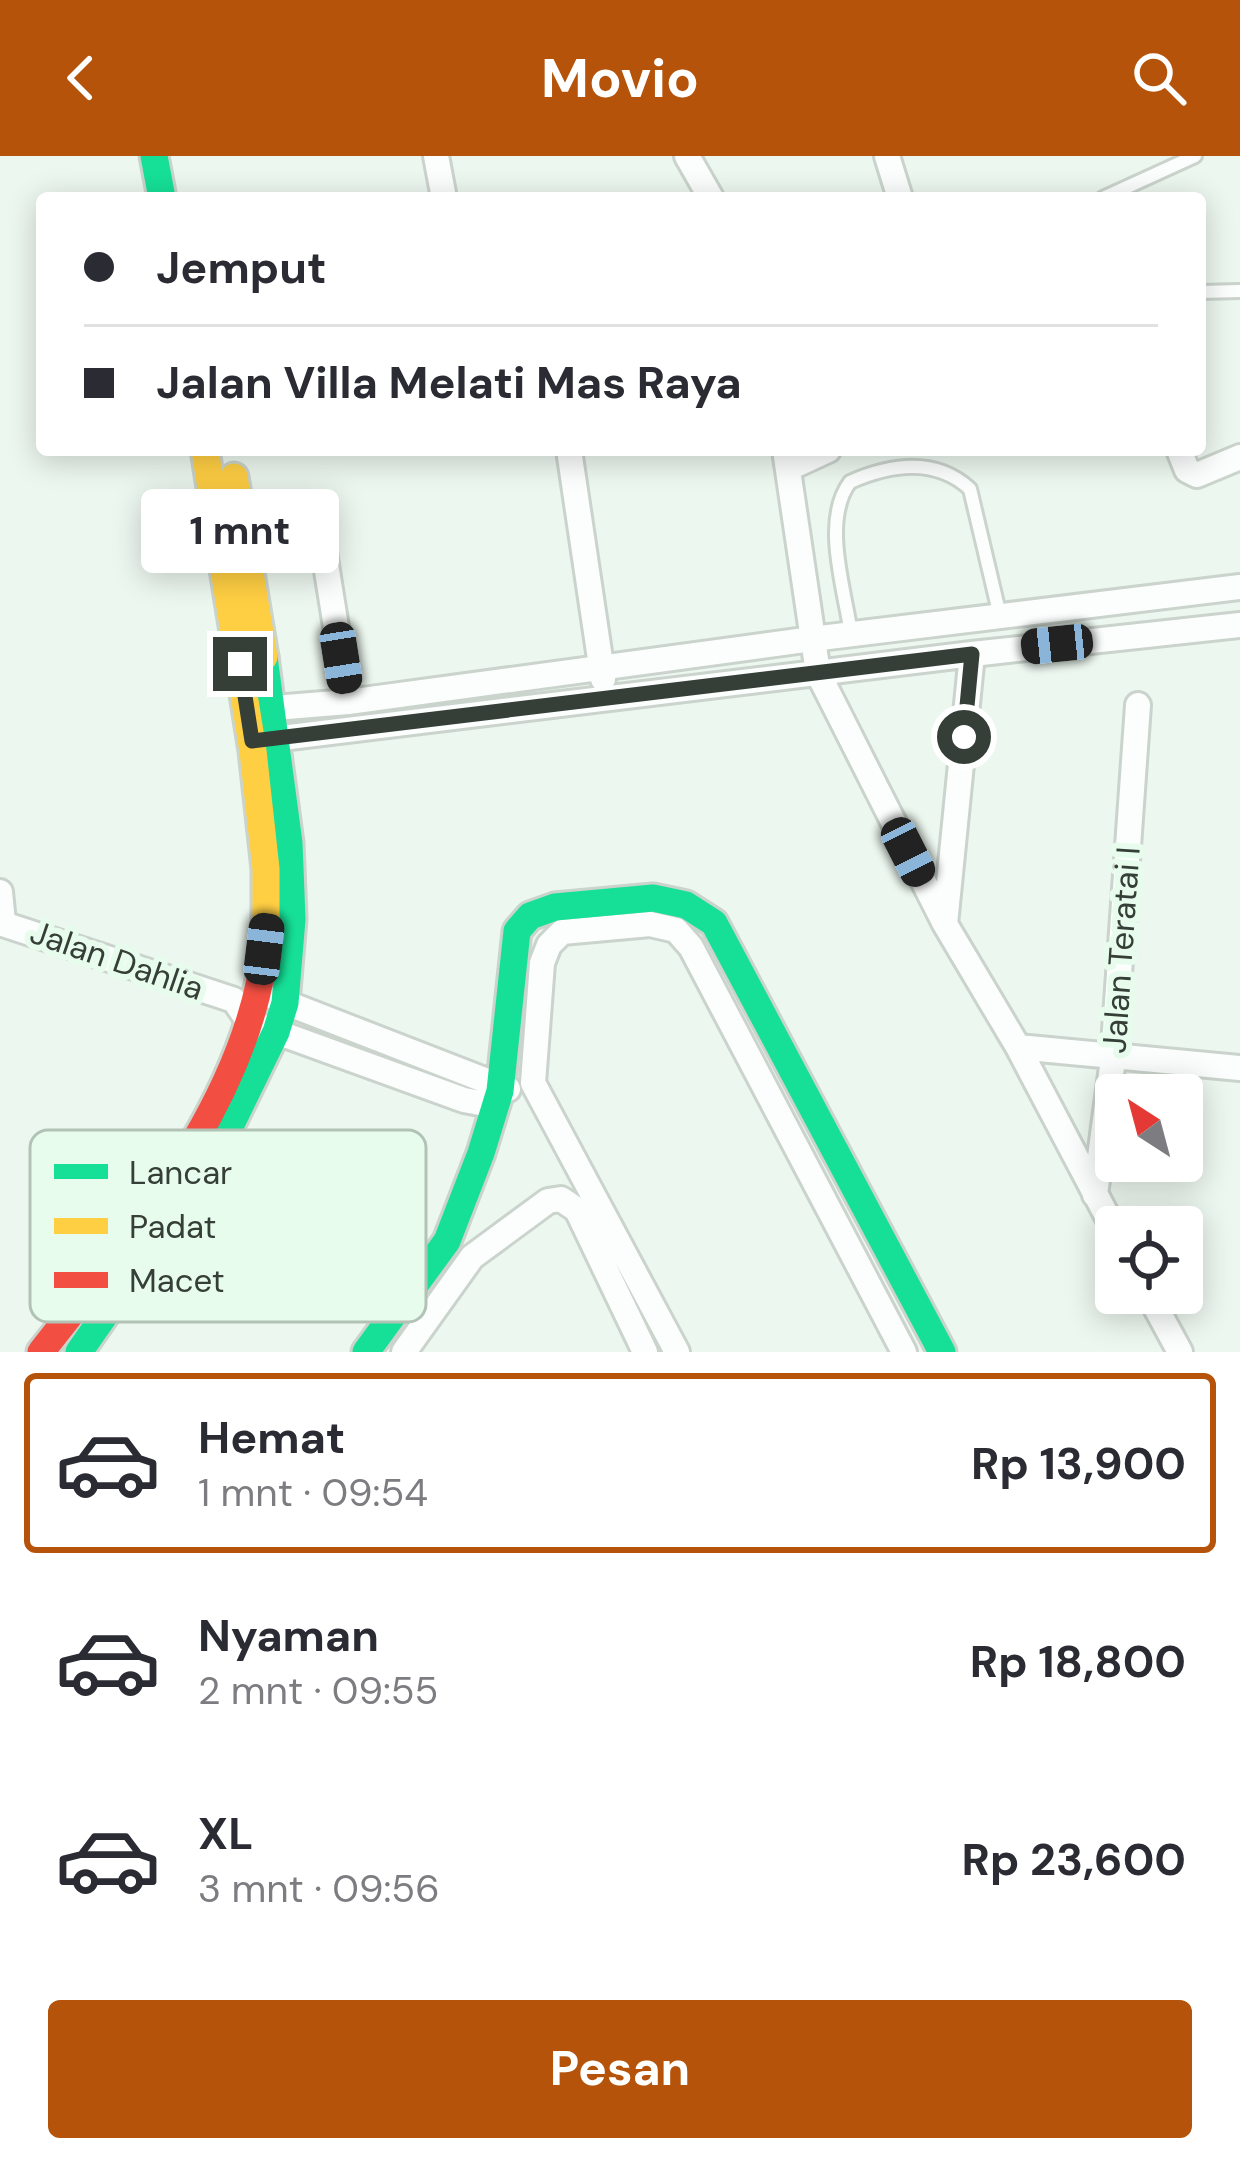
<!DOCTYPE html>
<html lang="id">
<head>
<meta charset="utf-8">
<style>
	body { margin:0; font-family:"DM Sans",sans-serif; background:#f2f2f3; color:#2b2b33; height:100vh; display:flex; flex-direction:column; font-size:45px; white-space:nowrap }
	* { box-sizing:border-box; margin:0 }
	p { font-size:39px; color:#7c7c81 }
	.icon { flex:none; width:66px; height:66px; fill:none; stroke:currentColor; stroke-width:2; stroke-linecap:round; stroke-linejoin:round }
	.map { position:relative; height:1196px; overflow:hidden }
	.details { display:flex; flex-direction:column; background:#fff; flex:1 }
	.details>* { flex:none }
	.banner { position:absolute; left:36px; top:36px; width:1170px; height:264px; border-radius:12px; box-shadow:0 6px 30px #0003; display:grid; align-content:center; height:264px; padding:0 48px; background:#fff }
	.needle { width:78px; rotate:324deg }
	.controls { position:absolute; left:1095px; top:918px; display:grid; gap:24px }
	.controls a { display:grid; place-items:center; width:108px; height:108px; border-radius:12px; background:#fff; box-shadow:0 6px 30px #0003; font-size:60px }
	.end { position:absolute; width:54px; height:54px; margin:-27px; border:15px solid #353e37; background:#fff; box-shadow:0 0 0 6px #fff }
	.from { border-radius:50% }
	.bubble { position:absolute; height:84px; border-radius:12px; background:#fff; box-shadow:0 6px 30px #0003; font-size:39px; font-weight:700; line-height:84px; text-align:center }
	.car { position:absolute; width:36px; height:72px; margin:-36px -18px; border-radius:15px; box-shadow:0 0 9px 3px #0007; background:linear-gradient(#222 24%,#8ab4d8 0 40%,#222 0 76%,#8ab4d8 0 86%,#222 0) }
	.banner b { display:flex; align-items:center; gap:42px; height:114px; font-size:45px }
	.banner b+b { border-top:3px solid #e1e1e2 }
	.banner i { width:30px; height:30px; background:#2b2b33 }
	ul { padding:21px 0 0; list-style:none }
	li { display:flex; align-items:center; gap:36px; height:180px; margin:0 24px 18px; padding:0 24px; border:6px solid transparent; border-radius:12px }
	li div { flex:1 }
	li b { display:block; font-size:45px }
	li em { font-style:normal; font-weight:700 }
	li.selected { border-color:#b45309 }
	li>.icon { width:108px; height:108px; stroke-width:1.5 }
	.action { display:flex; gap:24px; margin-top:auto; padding:24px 48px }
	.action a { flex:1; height:138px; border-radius:12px; background:#b45309; color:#fff; font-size:48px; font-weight:700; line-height:138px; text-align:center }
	header { display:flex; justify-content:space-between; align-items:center; height:156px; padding:0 48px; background:#b45309; color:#fff; font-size:54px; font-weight:700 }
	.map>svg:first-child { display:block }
</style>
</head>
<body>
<header><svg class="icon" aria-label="back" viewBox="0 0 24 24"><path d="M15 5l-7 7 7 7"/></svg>Movio<svg class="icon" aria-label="search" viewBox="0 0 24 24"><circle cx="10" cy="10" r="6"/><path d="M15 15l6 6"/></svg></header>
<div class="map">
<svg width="1240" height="1196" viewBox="0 0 1240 1196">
	<rect width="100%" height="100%" fill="#ecf7ef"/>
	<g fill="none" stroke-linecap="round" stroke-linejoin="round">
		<defs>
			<path id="lane" d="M 1103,42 L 1195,0
				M 1200,136 L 1240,135
				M 851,478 C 845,434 821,365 850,326 C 891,308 935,301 970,333 L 1000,460"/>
			<path id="street" d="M 436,0 L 444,42
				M 687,0 L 711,42
				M 887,0 L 900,42
				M 569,294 L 603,523
				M 785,294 L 818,517 L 945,768 L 1018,891 L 1116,1077
				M 1179,294 L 1187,314 L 1197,319 L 1240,301
				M 789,312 L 828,294
				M 232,372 L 320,371 L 348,546
				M 262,553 L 348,546 L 812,483 L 1240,431
				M 265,584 L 972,498 L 1240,469
				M 0,736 L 3,766
				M 0,767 L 234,844 L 249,866 L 464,944 L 480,947 L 508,933
				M 945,768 L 972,498
				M 276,843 L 487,925 L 500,935
				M 1018,891 L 1240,912
				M 1095,1039 L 1113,903 L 1138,549
				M 1148,1137 L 1180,1196
				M 404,1196 L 472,1101 L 548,1045 L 561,1043 L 577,1054 L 645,1196
				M 677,1196 L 533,927 L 542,807 L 549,789 L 562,776 L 650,768 L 676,774 L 691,791 L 904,1196"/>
			<path id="fast" d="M 154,0 L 162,42
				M 79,1196 L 215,1001 L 276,876 L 285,847 L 292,763 L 289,687 L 264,501
				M 366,1196 L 447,1085 L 481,997 L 500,935 L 517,775 L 530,760 L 555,751 L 653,742 L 686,749 L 714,767 L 942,1196"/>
			<path id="slow" d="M 205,294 L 253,595 L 266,713 L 266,785
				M 234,321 L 264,501"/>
			<path id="jam" d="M 41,1196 C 134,1077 251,942 266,785"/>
		</defs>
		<use href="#lane" stroke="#cad3cc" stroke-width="18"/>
		<use href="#street" stroke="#cad3cc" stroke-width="30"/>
		<use href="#fast" stroke="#cad3cc" stroke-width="33"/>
		<use href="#slow" stroke="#cad3cc" stroke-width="33"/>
		<use href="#jam" stroke="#cad3cc" stroke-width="33"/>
		<use href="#lane" stroke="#fcfefd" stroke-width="12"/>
		<use href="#street" stroke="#fcfefd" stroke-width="24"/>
		<use href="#fast" stroke="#16e098" stroke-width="27"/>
		<use href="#slow" stroke="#ffcf43" stroke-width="27"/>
		<use href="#jam" stroke="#f24e42" stroke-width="27"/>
	</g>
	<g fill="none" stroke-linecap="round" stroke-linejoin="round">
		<path stroke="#353e37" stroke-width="15" d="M 240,508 L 252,585 L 972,498 L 964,581"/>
	</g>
	<g text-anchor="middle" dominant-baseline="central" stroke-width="12" stroke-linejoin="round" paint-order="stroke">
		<g font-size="33" fill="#353e37" stroke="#e7fcec">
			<text transform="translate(1121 794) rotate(-86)">Jalan Teratai I</text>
			<text transform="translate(117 804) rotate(19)">Jalan Dahlia</text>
		</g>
	</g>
	<rect x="30" y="974" width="396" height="192" rx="18" fill="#e7fcec" stroke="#b2c3b6" stroke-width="3"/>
	<rect x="54" y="1008" width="54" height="15" fill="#16e098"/>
	<rect x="54" y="1062" width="54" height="16" fill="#ffcf43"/>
	<rect x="54" y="1116" width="54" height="16" fill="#f24e42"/>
	<g font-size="33" fill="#353e37">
		<text x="129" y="1028">Lancar</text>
		<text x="129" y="1082">Padat</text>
		<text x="129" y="1136">Macet</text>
	</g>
</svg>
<div class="controls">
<a><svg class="needle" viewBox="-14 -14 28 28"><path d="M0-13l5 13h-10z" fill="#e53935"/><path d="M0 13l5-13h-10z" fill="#7c7c81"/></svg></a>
<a><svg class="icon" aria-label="locate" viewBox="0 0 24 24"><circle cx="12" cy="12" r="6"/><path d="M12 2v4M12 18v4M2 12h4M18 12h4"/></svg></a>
</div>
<i class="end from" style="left:964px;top:581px"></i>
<i class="end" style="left:240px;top:508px"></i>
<div class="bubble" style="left:141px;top:333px;width:198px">1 mnt</div>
<i class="car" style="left:1057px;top:488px;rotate:264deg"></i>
<i class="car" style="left:341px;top:502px;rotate:171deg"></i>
<i class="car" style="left:908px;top:696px;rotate:153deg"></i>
<i class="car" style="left:264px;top:793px;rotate:7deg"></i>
<div class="banner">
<b><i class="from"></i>Jemput</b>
<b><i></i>Jalan Villa Melati Mas Raya</b>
</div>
</div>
<section class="details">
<ul>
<li class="selected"><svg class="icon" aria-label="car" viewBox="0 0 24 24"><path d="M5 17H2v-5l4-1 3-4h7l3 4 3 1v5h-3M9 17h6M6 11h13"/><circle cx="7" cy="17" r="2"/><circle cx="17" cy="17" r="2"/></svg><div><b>Hemat</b><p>1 mnt · 09:54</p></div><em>Rp 13,900</em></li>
<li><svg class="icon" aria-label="car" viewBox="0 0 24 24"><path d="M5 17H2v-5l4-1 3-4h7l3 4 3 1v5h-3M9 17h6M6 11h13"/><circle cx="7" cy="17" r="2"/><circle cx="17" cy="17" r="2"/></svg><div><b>Nyaman</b><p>2 mnt · 09:55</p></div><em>Rp 18,800</em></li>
<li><svg class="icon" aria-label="car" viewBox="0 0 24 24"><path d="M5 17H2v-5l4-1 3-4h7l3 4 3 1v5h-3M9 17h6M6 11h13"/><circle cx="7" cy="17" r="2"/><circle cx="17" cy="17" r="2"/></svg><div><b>XL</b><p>3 mnt · 09:56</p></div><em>Rp 23,600</em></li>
</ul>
<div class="action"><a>Pesan</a></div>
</section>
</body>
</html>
